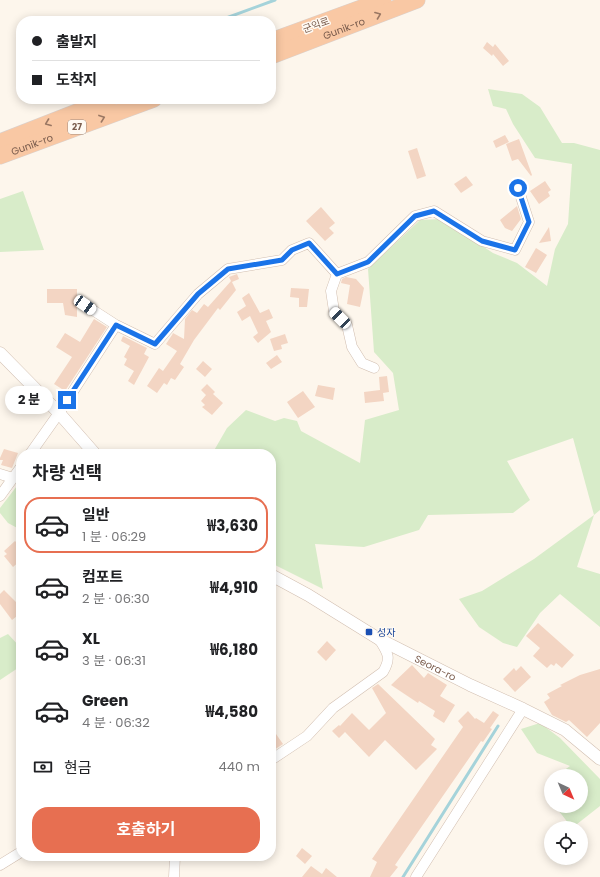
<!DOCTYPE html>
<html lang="ko">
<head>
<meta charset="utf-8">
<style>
	body { margin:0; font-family:Poppins,"Noto Sans KR",sans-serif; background:#f2f2f2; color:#202124; height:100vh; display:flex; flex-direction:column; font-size:15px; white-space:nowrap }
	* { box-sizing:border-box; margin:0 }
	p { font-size:13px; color:#757577 }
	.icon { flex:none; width:22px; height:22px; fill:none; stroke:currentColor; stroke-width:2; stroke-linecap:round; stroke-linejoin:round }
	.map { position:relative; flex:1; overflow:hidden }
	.panel { position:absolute; left:16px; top:449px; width:260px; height:412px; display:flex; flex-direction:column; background:#fff; border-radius:16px; box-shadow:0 2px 10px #0003 }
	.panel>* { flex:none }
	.top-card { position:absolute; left:16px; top:16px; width:260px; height:88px; border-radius:16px; box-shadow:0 2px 10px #0003; display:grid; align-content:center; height:88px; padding:0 16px; background:#fff }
	.needle { width:26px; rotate:136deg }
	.buttons { position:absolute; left:544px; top:769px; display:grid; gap:8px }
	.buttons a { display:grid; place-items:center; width:44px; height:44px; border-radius:50%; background:#fff; box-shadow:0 2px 10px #0003; font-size:20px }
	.end { position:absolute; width:18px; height:18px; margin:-9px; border:5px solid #1a73e8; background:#fff; box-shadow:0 0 0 2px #fff }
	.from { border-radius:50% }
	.bubble { position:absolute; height:28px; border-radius:14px; background:#fff; box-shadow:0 2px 10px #0003; font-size:13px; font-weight:700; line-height:28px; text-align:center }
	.car { position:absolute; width:12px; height:24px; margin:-12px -6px; border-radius:5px; box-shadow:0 0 3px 1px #0007; background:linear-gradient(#fff 24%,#345 0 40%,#fff 0 76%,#345 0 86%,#fff 0) }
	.top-card b { display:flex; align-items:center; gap:14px; height:38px; font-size:15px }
	.top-card b+b { border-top:1px solid #e0e0e0 }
	.top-card i { width:10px; height:10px; background:#202124 }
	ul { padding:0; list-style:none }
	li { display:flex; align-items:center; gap:12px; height:56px; margin:0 8px 6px; padding:0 8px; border:2px solid transparent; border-radius:16px }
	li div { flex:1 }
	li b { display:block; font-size:15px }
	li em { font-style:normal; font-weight:700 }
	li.current { border-color:#e76f51 }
	li>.icon { width:36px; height:36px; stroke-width:1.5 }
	h2 { padding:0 16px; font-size:18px; line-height:48px }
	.pay { display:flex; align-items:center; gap:10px; height:44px; padding:0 16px; font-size:15px }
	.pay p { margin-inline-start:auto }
	.cta { display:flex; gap:8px; margin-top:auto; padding:8px 16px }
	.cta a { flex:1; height:46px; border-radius:16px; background:#e76f51; color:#fff; font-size:16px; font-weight:700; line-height:46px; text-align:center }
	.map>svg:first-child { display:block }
</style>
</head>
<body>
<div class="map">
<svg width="600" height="877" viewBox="0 0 600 877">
	<rect width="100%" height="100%" fill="#fdf6ec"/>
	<path fill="#d8ecc9" d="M 488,89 L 522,94 L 540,107 L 562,143 L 574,143 L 600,150 L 600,510 L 594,515 L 577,567 L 600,574 L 600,627 L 560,594 L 540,613 L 517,647 L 503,643 L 479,627 L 459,599 L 482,591 L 534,559 L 594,515 L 573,438 L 507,461 L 530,500 L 513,513 L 428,515 L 419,530 L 364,547 L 315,544 L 323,589 L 271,563 L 271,454 L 212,454 L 227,428 L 246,410 L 275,421 L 284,418 L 297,421 L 301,431 L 360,463 L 365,420 L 399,410 L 393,373 L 374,352 L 368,269 L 420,220 L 441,219 L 493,253 L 517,263 L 547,286 L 555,249 L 568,224 L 572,164 L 535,158 L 513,124 L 506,109 L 493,106 Z
		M 23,191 L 44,250 L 0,252 L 0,199 Z
		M 20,482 L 21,483 L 21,530 L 8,523 L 0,513 L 0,508 Z
		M 8,634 L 21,648 L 21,666 L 0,680 L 0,638 Z
		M 540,723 L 560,738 L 600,779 L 600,806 L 572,828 L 555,806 L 581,806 L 581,776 L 556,776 L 570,766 L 537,753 L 521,729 Z"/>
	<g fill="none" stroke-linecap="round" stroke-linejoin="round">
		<path stroke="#a5d3da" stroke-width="3" d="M 218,21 L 275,0
			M 403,877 L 498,726"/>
	</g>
	<path fill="#f3d5c3" d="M 487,42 L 493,47 L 495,44 L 509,61 L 503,66 L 493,54 L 492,56 L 483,48 Z
		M 505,135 L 509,142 L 496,148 L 493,141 Z
		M 519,139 L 532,175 L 531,176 L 518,159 L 512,161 L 506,144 Z
		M 417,148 L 426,176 L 417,179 L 408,151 Z
		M 466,176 L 473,185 L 461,193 L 454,184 Z
		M 545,181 L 551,190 L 548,192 L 550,196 L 539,204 L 530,191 Z
		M 517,206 L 521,219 L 512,231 L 505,228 L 500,220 Z
		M 321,207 L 335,223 L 329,228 L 334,233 L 325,241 L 306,221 Z
		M 549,227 L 551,241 L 539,243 Z
		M 536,248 L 547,255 L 536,273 L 525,267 Z
		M 237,274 L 239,279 L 232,282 L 236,290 L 220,310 L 218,308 L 194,340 L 180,364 L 184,367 L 175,380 L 171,378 L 167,385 L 164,383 L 157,393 L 147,386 L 159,368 L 163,371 L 177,351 L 166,344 L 172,335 L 173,333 L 184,339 L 185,319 L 192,310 L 197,313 L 204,304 L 208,307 L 231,281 L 229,277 Z
		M 346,277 L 356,279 L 364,288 L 360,307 L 347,304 L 350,285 L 341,283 L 342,279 Z
		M 291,288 L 309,289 L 307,307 L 299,307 L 299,298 L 290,297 Z
		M 47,289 L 77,289 L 77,317 L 65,315 L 63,303 L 47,303 Z
		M 249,293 L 260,313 L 269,309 L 273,318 L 266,321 L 271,332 L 258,343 L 253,337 L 258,333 L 250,316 L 242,321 L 237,312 L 246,306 L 242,298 Z
		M 94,319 L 107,327 L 65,391 L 54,384 L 72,357 L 56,347 L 65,333 L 80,342 Z
		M 285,334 L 288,343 L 281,345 L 282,349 L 274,351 L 270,339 Z
		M 123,336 L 147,348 L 144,354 L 149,357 L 134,385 L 128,381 L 134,371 L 124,365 L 127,359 L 124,357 L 130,346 L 121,341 Z
		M 277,355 L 282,362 L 271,369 L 266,363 Z
		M 203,361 L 212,369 L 205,377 L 196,369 Z
		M 387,376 L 389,392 L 383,393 L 384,401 L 365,403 L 364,392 L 380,390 L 379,377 Z
		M 207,384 L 215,392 L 213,394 L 223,403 L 212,415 L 202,407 L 205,405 L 201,401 L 206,395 L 201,390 Z
		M 318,385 L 335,388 L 333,400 L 315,396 Z
		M 303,391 L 315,407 L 298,418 L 287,402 Z
		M 4,449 L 18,453 L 12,468 L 1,465 L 3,460 L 0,460 L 0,458 Z
		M 15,541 L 21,547 L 21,560 L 13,567 L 4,556 L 7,554 L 4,551 Z
		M 4,590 L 16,602 L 21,598 L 21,613 L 12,620 L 0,604 L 0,594 Z
		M 538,623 L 574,655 L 562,668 L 556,663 L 554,666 L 551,664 L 547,668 L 533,656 L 540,648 L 526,636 Z
		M 327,641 L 336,650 L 326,661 L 317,652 Z
		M 412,665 L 424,678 L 428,673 L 447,685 L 440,696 L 455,705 L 444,723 L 433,716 L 435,711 L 419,701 L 418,703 L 391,685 Z
		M 521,666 L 531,677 L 515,692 L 503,679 L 514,668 L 516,671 Z
		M 600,669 L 600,723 L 587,737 L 569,720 L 566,722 L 552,715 L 544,702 L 550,698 L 547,694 L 562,686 L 560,685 L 580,675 Z
		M 378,684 L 435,739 L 431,745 L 437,749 L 416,770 L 385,740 L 369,757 L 345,732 L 339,738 L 332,731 L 339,725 L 340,726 L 352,713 L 369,730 L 386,713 L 372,688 Z
		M 468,711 L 475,719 L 476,718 L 484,723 L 493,711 L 499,715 L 490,728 L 492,729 L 483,742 L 481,741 L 395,865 L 398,867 L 390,877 L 370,877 L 377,862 L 372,859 L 463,727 L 458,721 Z
		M 276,734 L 283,744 L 271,752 L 271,738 Z
		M 302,848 L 312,856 L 305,864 L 296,856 Z
		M 311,866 L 322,874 L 326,868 L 337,877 L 302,877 Z"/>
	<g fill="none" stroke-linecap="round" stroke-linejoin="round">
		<defs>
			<path id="minor" d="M 337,274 L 331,291 L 334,311 L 347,325 L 352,347 L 362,363 L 374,368
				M 85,305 L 116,325 L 155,344 L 198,294 L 228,269 L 282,260 L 292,250 L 309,243 L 337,274 L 368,262 L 415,216 L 434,211 L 482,241 L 515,250 L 529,222 L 518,188
				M 30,454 L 59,413 L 116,325
				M 0,474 L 13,478
				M 0,496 L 21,467
				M 271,760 L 307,736 L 333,708 L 383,672 C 392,657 387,652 379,639
				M 0,865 L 21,852
				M 174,877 L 175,856
				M 416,877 L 523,709"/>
			<g id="tertiary">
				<path d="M 0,353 L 59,413 L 95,454"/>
				<path id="s1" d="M 271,575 L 308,595 L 379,639 L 470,685 L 523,709 L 565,730 L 600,759"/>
			</g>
			<g id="trunk">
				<path d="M 271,41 L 383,0"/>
				<path id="s2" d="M 271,56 L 417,0"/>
				<path d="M 0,142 L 110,99"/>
				<path id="s3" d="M 0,156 L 154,99"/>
			</g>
		</defs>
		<use href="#minor" stroke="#d1beb0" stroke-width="11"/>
		<use href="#tertiary" stroke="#d1beb0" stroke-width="13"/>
		<use href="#trunk" stroke="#dad1cd" stroke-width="17"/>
		<use href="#minor" stroke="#fff" stroke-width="10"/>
		<use href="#tertiary" stroke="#fff" stroke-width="12"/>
		<use href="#trunk" stroke="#f9c8a4" stroke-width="16"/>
	</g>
	<defs><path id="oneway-chevron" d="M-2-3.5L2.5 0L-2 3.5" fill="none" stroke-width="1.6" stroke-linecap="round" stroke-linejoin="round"/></defs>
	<g stroke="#9a7763">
		<use href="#oneway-chevron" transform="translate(378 15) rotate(-21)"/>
		<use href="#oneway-chevron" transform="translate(102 118) rotate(-20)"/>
		<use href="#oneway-chevron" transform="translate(48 123) rotate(159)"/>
	</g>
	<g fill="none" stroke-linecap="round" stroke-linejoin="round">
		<path stroke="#1a73e8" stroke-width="5" d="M 67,400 L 116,325 L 155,344 L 198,294 L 228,269 L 282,260 L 292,250 L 309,243 L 337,274 L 368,262 L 415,216 L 434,211 L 482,241 L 515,250 L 529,222 L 518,188"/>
	</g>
	<rect fill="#1a4fb4" stroke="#fffaf3" stroke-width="1.5" x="365" y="628" width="8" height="8" rx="2"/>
	<g text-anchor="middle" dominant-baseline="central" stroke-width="3" stroke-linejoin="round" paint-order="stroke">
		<rect fill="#fffaf3" stroke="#a28b7f" stroke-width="1" x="68" y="120" width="18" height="14" rx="3"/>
		<g font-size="9" font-weight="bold" fill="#7a5c4d">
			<text x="77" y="127">27</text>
		</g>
		<g font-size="10" fill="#7a5c4d" stroke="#fffaf3">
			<text transform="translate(316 25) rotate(-20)">군익로</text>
			<text stroke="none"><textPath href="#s2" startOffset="78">Gunik-ro</textPath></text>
			<text stroke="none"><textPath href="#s3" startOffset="34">Gunik-ro</textPath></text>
			<text stroke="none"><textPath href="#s1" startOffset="189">Seora-ro</textPath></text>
		</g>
		<g font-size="10" fill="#164399" stroke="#fffaf3" text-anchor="start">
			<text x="377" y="632">성자</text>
		</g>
	</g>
</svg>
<div class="buttons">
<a><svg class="needle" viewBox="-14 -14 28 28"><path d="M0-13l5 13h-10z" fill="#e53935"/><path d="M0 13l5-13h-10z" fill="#757577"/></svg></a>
<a><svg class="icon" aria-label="locate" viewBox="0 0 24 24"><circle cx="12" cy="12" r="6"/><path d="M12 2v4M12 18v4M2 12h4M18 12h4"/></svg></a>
</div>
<i class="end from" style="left:518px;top:188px"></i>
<i class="end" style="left:67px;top:400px"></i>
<div class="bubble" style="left:5px;top:386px;width:48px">2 분</div>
<i class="car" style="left:85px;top:305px;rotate:124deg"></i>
<i class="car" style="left:340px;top:318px;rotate:315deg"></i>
<div class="top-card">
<b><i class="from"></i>출발지</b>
<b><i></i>도착지</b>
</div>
<section class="panel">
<h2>차량 선택</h2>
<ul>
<li class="current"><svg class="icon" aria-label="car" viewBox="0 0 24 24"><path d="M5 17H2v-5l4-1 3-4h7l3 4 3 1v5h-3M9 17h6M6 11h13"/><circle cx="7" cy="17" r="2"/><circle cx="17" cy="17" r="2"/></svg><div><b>일반</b><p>1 분 · 06:29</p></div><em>₩3,630</em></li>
<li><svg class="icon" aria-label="car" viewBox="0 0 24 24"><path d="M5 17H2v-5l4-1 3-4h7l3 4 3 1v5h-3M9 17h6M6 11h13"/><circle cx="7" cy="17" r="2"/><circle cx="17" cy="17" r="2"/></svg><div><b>컴포트</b><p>2 분 · 06:30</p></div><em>₩4,910</em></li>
<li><svg class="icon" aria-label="car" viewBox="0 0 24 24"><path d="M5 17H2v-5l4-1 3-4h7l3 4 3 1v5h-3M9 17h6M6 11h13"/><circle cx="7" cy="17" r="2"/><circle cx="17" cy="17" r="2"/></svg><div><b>XL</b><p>3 분 · 06:31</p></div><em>₩6,180</em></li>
<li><svg class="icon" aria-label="car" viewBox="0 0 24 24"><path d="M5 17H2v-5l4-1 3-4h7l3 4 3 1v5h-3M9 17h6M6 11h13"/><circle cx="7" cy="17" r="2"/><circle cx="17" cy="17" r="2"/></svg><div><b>Green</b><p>4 분 · 06:32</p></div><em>₩4,580</em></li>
</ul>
<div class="pay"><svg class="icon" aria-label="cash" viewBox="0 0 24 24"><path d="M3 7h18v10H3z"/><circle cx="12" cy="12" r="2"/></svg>현금<p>440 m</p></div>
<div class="cta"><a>호출하기</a></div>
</section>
</div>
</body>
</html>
